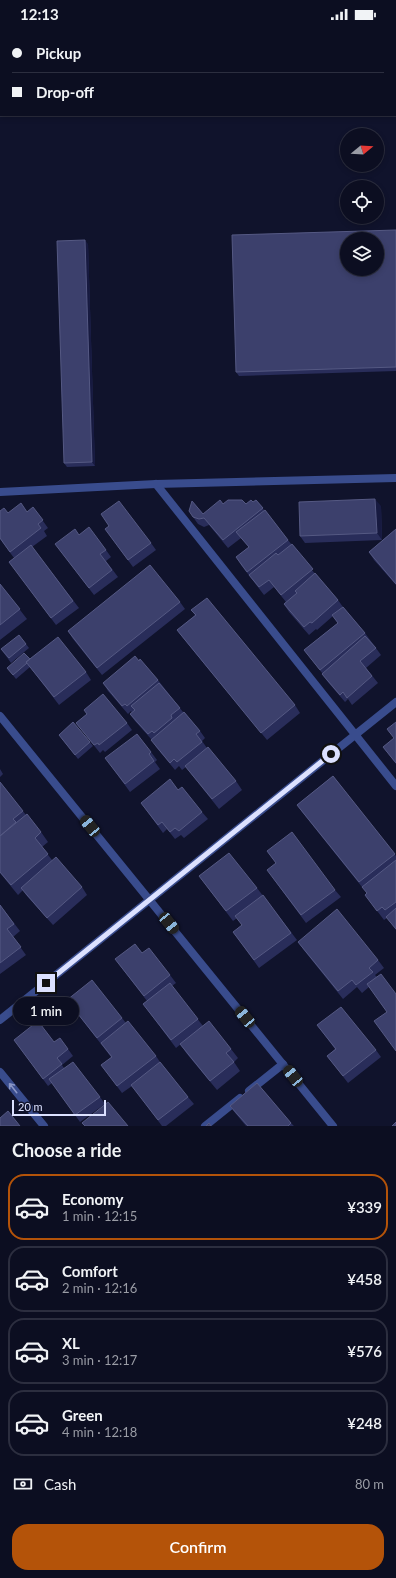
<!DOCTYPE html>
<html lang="en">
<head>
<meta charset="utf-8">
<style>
	body { margin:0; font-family:Lato,sans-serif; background:#15172a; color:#f1f3f6; height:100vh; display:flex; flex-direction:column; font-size:15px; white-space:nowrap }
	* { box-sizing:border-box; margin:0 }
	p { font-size:13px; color:#9a9ca5 }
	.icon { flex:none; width:22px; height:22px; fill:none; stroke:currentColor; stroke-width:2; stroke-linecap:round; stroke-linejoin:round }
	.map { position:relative; height:1098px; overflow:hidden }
	.side { display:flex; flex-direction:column; background:#0c0e21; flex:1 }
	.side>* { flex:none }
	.banner { position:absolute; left:0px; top:0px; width:396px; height:88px; box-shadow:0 2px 6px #0003,0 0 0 1px #2c2e3f; display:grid; align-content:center; height:88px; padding:0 12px; background:#0c0e21 }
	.needle { width:26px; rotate:72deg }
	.buttons { position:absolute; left:340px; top:100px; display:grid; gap:8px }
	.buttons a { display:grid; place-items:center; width:44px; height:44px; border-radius:50%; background:#0c0e21; box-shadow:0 2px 6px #0003,0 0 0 1px #2c2e3f; font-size:20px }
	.scale { position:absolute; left:12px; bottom:10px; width:94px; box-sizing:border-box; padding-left:4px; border:2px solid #dce1ff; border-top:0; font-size:11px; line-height:14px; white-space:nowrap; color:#dce1ff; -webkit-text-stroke:3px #10132c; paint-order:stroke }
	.end { position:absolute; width:18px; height:18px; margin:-9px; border:5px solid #dce1ff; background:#111; box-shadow:0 0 0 2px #111 }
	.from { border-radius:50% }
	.bubble { position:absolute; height:28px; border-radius:14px; background:#0c0e21; box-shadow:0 2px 6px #0003,0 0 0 1px #2c2e3f; font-size:13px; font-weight:600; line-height:28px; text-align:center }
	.car { position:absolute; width:12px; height:24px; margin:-12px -6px; border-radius:5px; box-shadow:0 0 3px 1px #0007; background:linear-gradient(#222 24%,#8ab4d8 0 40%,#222 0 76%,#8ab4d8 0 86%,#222 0) }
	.banner b { display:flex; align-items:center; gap:14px; height:38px; font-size:15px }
	.banner b+b { border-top:1px solid #2c2e3f }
	.banner i { width:10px; height:10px; background:#f1f3f6 }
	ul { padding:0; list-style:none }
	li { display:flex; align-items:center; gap:12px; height:66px; margin:0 8px 6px; padding:0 4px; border:2px solid #2c2e3f; border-radius:16px }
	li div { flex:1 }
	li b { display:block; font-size:15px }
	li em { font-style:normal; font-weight:600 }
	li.current { border-color:#b45309 }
	li>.icon { width:36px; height:36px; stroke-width:1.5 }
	h2 { padding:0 12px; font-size:18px; line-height:48px }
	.pay { display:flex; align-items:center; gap:10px; height:44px; padding:0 12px; font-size:15px }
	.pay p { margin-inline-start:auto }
	.cta { display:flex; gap:8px; margin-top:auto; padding:8px 12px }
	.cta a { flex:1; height:46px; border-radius:16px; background:#b45309; color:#fff; font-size:16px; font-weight:600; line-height:46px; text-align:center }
	.status { display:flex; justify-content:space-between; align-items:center; height:28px; padding:0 20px; background:#0c0e21; direction:ltr }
	.status svg { height:11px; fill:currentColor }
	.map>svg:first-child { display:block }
</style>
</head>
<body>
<div class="status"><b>12:13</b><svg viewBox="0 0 49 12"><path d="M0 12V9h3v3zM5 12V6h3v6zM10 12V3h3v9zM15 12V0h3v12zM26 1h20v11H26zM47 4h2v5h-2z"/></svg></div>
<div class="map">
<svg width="396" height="1098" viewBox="0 0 396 1098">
	<rect width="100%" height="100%" fill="#10132c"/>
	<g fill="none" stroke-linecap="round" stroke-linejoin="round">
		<path stroke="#394c8d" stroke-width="8" d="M 249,1063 L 283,1036
			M 205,1098 L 240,1070"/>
		<path stroke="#394c8d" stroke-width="8" d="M 156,456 L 396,758
			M 0,992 L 396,674
			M 0,1044 L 44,1098"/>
		<path stroke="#394c8d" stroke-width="8" d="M 0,464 L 156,456 L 396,450
			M 0,688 L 333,1098"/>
	</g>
	<path fill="#292d5a" d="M 396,202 L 396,343 L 239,348 L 236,344 Z
		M 88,216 L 95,438 L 67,439 L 64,435 Z
		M 256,472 L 316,547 L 338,572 L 343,579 L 365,605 L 381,627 L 366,640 L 378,655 L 352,677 L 348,671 L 345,674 L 327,653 L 322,646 L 322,645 L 304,622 L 338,595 L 333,588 L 317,602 L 316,601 L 309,607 L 289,584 L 284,576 L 286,574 L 274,559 L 264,567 L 241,537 L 236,529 L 249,519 L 241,510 L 228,520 L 209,497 L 204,499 L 198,496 L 193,489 L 253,474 Z
		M 381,478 L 382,512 L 305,515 L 300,508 Z
		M 33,479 L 48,500 L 44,503 L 47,508 L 32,519 L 79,580 L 56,597 L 9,534 L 14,530 L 0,511 L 0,483 L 8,485 L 27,484 Z
		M 101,486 L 151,515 L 156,522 L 133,539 L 105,501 L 109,498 Z
		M 396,501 L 396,557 L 374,532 L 369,524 Z
		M 55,516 L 106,522 L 111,529 L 106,533 L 118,549 L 94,567 Z
		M 0,556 L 27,591 L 0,612 Z
		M 180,574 L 185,581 L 102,647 L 73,611 L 68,603 Z
		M 191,582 L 295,677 L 300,685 L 267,712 L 183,610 L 177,602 L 195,587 Z
		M 26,616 L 29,620 L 11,635 L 1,621 Z
		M 30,631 L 86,644 L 91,652 L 59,677 L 30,639 L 16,651 L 7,640 Z
		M 139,633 L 158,652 L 183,684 L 200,703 L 205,710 L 202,713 L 207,720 L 236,753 L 242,762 L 219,781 L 192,747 L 186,739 L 182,742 L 179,738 L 175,742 L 156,719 L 151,711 L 135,693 L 130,686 L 132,685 L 131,683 L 128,686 L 108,663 L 103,655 Z
		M 84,682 L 127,695 L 132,702 L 105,724 L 103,722 L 100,725 L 76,695 L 87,686 Z
		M 396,694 L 396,736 L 383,719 L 394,710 L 387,701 Z
		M 59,707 L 90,714 L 93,718 L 78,731 Z
		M 151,724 L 157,732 L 155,734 L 160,741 L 130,764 L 111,738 Z
		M 0,741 L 3,746 L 0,749 Z
		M 333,748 L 396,828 L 396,902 L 387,890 L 384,892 L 365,867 L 367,865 L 362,859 L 302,784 L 297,777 Z
		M 0,754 L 26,787 L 41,804 L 48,814 L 42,819 L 52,832 L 82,859 L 87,867 L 53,897 L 26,867 L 23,862 L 18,867 L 0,845 Z
		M 178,762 L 202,784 L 208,791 L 184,810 L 181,807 L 175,811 L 167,801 L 163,805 L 141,775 Z
		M 267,823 L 335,862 L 341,869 L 306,895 L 272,849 L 276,835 Z
		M 199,848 L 257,860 L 297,912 L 259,940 L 233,904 L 242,897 L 237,890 L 233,893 Z
		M 0,877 L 20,903 L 13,909 L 26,927 L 0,946 Z
		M 298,914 L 378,932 L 384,940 L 375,947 L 377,949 L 387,984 L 369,959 L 362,965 L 357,959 L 343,971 L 303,921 Z
		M 142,925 L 170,947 L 176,955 L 172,958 L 203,998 L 231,1021 L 238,1030 L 234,1034 L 240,1043 L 217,1062 L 187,1026 L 180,1016 L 187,1011 L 176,1020 L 143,976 L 147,973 L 115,931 Z
		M 67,972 L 122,990 L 126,995 L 156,1028 L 160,1034 L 188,1069 L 194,1076 L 166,1098 L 162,1098 L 132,1058 L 122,1065 L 101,1037 L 111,1029 Z
		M 317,997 L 376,1022 L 381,1029 L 348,1055 L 327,1028 L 335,1021 Z
		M 14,1012 L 54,1014 L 68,1021 L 73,1028 L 62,1037 L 64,1040 L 100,1069 L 105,1076 L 80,1094 L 52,1055 L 48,1058 Z
		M 230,1078 L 291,1095 L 294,1098 L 246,1098 L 236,1086 Z"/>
	<path fill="#171a40" d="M 85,212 L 88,216 L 95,438 L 92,434 Z
		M 375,471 L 381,478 L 382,512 L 377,505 Z"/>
	<path fill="#3c406c" stroke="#555983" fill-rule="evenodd" d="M 396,202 L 396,339 L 236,344 L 232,207 ZM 347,211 L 377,211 L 377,241 L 347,241 Z
		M 85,212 L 92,434 L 64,435 L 57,213 Z
		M 375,471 L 377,505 L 300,508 L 299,474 Z
		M 220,472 L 223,476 L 228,472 L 242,472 L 246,476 L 251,472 L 253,474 L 256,472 L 263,480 L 223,512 L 204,490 L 199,491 L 193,489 L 189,483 L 192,473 L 203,486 Z
		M 119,473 L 151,515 L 128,532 L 105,501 L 109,498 L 101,486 Z
		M 21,475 L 27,484 L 33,479 L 43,492 L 38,496 L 41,500 L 10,524 L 0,510 L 0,483 L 4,480 L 8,485 Z
		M 265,482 L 288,512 L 247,544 L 236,529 L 249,519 L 236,504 Z
		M 89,499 L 106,522 L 100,526 L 112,542 L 89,560 L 55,516 L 75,501 L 79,507 Z
		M 396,501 L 396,556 L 369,524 Z
		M 292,516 L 313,541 L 281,567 L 269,552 L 259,559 L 249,547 L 276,525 L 278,527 Z
		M 31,517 L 73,573 L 51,590 L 9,534 Z
		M 150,537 L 180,574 L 97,640 L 68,603 Z
		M 315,545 L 338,572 L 312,595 L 310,594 L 304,599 L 284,576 L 297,565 L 295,563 Z
		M 0,556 L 20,581 L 0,597 Z
		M 207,570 L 295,677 L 261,705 L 177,602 L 196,587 L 191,582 Z
		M 343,579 L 365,605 L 320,642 L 304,622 L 338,595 L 332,587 Z
		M 19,607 L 26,616 L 9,630 L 1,621 Z
		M 365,608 L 376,620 L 360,633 L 372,648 L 347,670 L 343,664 L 340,667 L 322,646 Z
		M 58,609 L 86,644 L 54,669 L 26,634 Z
		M 24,625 L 30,631 L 26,634 L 27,635 L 13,647 L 7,640 Z
		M 135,628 L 139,633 L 140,631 L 158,652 L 127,678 L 125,676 L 122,678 L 103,655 Z
		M 159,655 L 180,680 L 171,687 L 172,690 L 154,705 L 152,703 L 148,706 L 130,686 L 135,682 L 131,678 Z
		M 103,666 L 127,695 L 99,717 L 98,715 L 94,717 L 76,695 L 87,686 L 84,682 Z
		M 184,684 L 200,703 L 196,706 L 202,714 L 177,734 L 174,731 L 170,735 L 151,712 Z
		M 73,694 L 90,714 L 75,727 L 59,707 Z
		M 396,694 L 396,735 L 383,719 L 394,710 L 387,701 Z
		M 137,706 L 151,724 L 149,726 L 154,733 L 125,756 L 105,730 Z
		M 208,719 L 236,753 L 212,771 L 185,738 Z
		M 333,748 L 395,826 L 359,854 L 297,777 Z
		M 170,751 L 178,762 L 182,759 L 202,784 L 179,803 L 175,800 L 170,804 L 162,794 L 158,797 L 141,775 Z
		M 0,754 L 23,783 L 13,791 L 16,794 L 0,808 Z
		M 27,786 L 41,804 L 35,810 L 48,826 L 11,857 L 0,844 L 0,808 Z
		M 292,804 L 335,862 L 301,887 L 267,842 L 276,835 L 267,823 Z
		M 229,825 L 257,860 L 226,883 L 199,848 Z
		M 56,829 L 82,859 L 47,890 L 21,860 Z
		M 396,832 L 396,874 L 385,882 L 382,879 L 377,883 L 365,867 L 367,865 L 362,859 Z
		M 263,867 L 291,905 L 254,932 L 233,904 L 242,897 L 235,888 Z
		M 0,877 L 14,896 L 7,901 L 21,919 L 0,935 Z
		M 396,880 L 396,901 L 386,889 Z
		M 337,881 L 378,932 L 369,940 L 373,944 L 356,957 L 352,952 L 338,963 L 298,914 Z
		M 135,916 L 142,925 L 149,920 L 170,947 L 144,968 L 115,931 Z
		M 381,946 L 396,966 L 396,1023 L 374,993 L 387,984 L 367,956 Z
		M 92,952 L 122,990 L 97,1010 L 67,972 Z
		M 170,955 L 198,991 L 171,1012 L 143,976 Z
		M 341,979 L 376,1022 L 343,1048 L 327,1028 L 336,1021 L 317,997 Z
		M 38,993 L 54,1014 L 60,1010 L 68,1021 L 57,1030 L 62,1036 L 43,1051 L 14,1012 Z
		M 128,993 L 156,1028 L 117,1058 L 101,1037 L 112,1029 L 101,1015 Z
		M 209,993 L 231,1021 L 226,1025 L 234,1034 L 210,1053 L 180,1016 Z
		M 73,1034 L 100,1069 L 75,1087 L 49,1051 Z
		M 160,1034 L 188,1069 L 158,1092 L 131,1057 Z
		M 257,1055 L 291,1095 L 288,1098 L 248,1098 L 230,1078 Z
		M 108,1074 L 128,1098 L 85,1098 L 82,1095 Z
		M 8,1083 L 20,1098 L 0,1098 L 0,1090 Z
		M 396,1094 L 396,1098 L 392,1098 Z
		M 209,1095 L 211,1098 L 206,1098 Z"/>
	<defs><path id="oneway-shaft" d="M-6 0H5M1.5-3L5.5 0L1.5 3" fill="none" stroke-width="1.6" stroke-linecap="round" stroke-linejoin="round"/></defs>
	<use stroke="#8a96c6" href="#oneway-shaft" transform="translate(13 1060) rotate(-129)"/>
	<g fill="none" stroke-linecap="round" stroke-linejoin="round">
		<path stroke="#dce1ff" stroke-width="5" d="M 46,955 L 331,726"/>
	</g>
</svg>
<div class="buttons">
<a><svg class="needle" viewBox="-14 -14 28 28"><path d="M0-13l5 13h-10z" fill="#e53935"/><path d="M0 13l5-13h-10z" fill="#9a9ca5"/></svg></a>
<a><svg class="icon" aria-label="locate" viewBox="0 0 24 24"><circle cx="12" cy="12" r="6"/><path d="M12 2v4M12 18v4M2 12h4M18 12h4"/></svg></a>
<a><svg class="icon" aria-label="layers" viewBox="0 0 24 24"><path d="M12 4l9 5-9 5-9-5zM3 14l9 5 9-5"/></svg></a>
</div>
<div class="scale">20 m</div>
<i class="end from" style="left:331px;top:726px"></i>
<i class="end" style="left:46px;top:955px"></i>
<div class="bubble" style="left:13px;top:969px;width:66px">1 min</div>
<i class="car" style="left:90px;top:798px;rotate:321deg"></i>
<i class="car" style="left:169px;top:895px;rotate:141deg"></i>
<i class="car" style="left:245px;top:989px;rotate:321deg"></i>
<i class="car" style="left:293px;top:1048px;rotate:321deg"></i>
<div class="banner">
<b><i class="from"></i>Pickup</b>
<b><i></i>Drop-off</b>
</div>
</div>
<section class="side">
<h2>Choose a ride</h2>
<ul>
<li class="current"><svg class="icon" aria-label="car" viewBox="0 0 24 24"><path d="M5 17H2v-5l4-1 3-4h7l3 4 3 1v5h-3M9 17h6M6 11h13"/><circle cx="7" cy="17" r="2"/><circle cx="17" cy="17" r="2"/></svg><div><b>Economy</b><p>1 min · 12:15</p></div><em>¥339</em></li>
<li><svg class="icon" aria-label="car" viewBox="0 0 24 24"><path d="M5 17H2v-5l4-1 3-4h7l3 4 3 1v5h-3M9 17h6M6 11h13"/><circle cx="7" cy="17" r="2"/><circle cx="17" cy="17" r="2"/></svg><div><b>Comfort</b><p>2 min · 12:16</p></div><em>¥458</em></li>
<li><svg class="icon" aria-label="car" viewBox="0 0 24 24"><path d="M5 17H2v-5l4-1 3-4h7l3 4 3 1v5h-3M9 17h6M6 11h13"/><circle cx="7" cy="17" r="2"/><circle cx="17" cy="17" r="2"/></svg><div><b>XL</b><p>3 min · 12:17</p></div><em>¥576</em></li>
<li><svg class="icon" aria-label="car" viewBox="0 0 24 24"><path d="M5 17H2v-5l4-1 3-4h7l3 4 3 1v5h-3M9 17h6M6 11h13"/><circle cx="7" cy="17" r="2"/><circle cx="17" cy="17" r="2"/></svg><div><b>Green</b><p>4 min · 12:18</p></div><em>¥248</em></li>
</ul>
<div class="pay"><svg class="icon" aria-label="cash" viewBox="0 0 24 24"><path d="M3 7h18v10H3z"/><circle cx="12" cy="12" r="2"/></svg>Cash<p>80 m</p></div>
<div class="cta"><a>Confirm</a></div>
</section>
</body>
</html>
